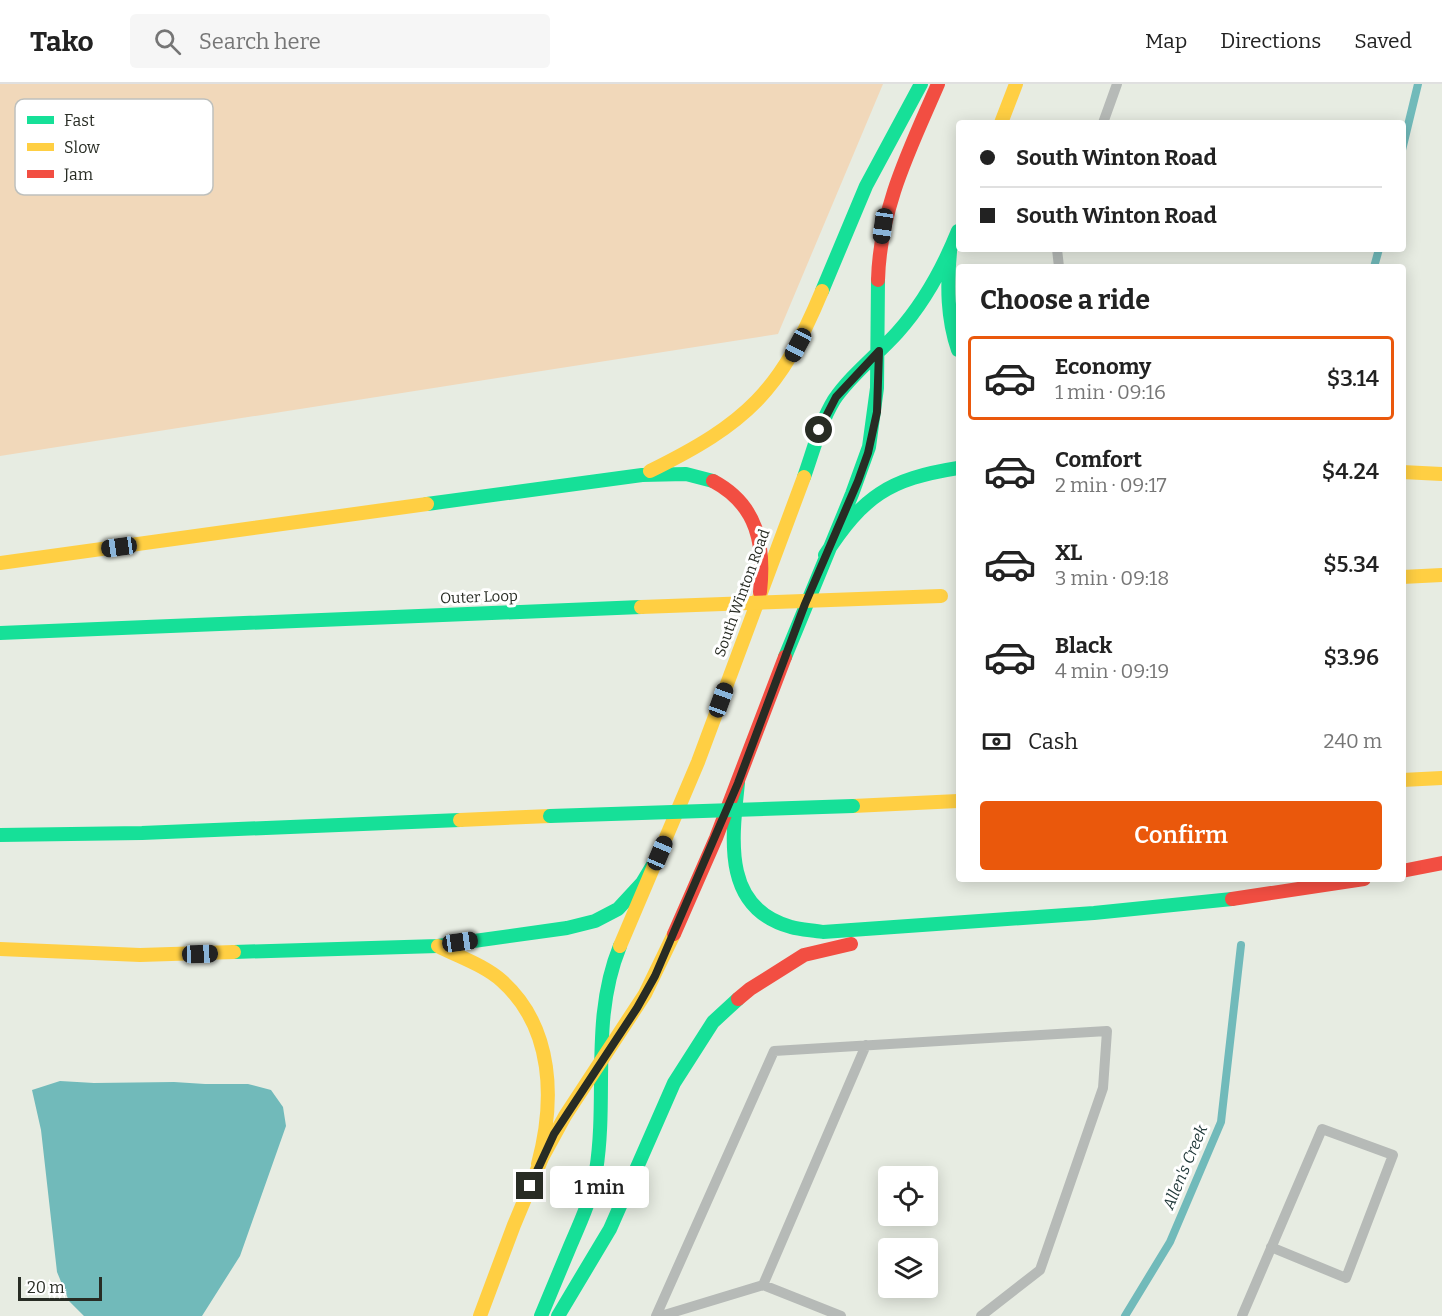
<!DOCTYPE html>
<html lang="en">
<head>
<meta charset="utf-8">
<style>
	body { margin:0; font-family:Bitter,serif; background:#f6f6f6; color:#222; height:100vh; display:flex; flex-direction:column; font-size:22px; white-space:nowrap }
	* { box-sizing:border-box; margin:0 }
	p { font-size:20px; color:#767676 }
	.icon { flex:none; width:33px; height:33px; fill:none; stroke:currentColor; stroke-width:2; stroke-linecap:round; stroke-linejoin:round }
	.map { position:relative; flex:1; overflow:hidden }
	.side { position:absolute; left:956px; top:180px; width:450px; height:618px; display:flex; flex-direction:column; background:#fff; border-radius:6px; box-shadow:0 3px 15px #0003 }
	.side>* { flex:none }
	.hud { position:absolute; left:956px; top:36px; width:450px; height:132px; border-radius:6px; box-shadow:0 3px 15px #0003; display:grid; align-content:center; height:132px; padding:0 24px; background:#fff }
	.controls { position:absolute; left:878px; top:1082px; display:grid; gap:12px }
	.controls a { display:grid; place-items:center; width:60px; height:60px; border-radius:6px; background:#fff; box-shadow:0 3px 15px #0003; font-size:30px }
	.scale { position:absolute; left:18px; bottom:15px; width:84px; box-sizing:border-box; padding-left:6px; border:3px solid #282c24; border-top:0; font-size:16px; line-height:21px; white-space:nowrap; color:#282c24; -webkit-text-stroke:4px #fff; paint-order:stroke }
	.end { position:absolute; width:27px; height:27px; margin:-14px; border:8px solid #282c24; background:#fff; box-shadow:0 0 0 3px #fff }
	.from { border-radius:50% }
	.bubble { position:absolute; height:42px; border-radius:6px; background:#fff; box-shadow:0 3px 15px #0003; font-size:20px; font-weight:600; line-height:42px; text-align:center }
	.car { position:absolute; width:18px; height:36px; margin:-18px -9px; border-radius:8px; box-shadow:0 0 4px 2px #0007; background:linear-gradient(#222 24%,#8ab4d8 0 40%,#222 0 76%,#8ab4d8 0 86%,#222 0) }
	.hud b { display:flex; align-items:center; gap:21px; height:57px; font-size:22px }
	.hud b+b { border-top:2px solid #e0e0e0 }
	.hud i { width:15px; height:15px; background:#222 }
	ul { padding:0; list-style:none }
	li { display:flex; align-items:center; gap:18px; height:84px; margin:0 12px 9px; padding:0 12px; border:3px solid transparent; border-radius:6px }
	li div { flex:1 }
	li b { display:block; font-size:22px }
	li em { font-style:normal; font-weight:600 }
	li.selected { border-color:#ea580c }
	li>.icon { width:54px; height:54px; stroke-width:1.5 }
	h2 { padding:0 24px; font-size:27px; line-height:72px }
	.pay { display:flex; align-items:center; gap:15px; height:66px; padding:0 24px; font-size:22px }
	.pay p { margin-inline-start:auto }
	.cta { display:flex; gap:12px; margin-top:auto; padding:12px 24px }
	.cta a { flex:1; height:69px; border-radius:6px; background:#ea580c; color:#fff; font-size:24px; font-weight:600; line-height:69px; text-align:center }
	header { display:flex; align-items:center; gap:36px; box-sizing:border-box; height:84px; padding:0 30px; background:#fff; border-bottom:2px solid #e0e0e0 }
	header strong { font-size:28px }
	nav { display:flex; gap:33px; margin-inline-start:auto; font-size:21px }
	.search { width:420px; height:54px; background:#f6f6f6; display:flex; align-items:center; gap:15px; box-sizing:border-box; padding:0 21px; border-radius:6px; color:#767676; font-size:22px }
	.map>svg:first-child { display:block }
</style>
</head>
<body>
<header>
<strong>Tako</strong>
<div class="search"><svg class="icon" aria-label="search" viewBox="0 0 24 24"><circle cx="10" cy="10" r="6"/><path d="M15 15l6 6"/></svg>Search here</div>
<nav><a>Map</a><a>Directions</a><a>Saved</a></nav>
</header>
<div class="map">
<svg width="1442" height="1232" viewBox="0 0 1442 1232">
	<rect width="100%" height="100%" fill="#e7ece2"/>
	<path fill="#f1d8ba" d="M 0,0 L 883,0 L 778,250 L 0,372 Z"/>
	<path fill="#71baba" d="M 60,997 L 94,999 L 174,998 L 205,1000 L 248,1000 L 271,1006 L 283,1023 L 286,1042 L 240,1172 L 202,1232 L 84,1232 L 69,1217 L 57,1188 L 41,1046 L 32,1006 Z"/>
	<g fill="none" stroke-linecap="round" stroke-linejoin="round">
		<path stroke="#71baba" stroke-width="8" d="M 1402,66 L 1418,0
			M 1374,183 L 1379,165
			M 1125,1232 L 1170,1158 L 1221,1038 L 1241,861"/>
		<path stroke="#b6bab7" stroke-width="10" d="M 1103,39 L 1117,0
			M 1057,165 L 1059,183
			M 656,1232 L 774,967 L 1107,947 L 1103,1004 L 1040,1186 L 981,1232
			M 661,1232 L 763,1201
			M 841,1232 L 763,1201 L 866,961
			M 1242,1232 L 1322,1045 L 1393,1071 L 1346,1194 L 1271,1163"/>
		<path stroke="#16e098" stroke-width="14" d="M 950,168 C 947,202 947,234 958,266
			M 822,207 L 866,102 L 921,0
			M 804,393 C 813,368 820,339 834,316 C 851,291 876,272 897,249 C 924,219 943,184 958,147
			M 427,420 L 642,391 L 686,390 L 713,397
			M 825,471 C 863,412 889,395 958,384
			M 0,549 L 641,523
			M 785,573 L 852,410 L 869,363 L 877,304 L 878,196
			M 738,699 C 732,755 722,824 791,843 C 801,846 813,846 823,848 L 1094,829 L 1232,815
			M 0,751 L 142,749 L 460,736
			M 234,868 L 438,862 L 567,844 L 595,837 L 618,825 L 642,799 L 660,769
			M 541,1232 C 551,1208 561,1184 571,1160 C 581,1137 592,1113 596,1087 C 608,1012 590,935 620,862
			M 558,1232 L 610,1145 L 674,999 L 713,938 L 738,915"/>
		<path stroke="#ffcf43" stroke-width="14" d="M 1001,39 L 1016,0
			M 650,387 C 747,339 780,308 822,207
			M 1402,388 L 1442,390
			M 0,479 L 427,420
			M 1402,493 L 1442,491
			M 1402,696 L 1442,694
			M 853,722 L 958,717
			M 460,736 L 550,732
			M 438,862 C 459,873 484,881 502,897 C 554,944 555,1017 538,1080
			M 620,862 L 698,678 L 804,393
			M 0,865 L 140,871 L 234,868
			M 480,1232 L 514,1141 L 542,1074 L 565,1032 L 645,910 L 674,850"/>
		<path stroke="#f24e42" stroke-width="14" d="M 878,196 C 880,123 910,65 938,0
			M 713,397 C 758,421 765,461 760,508
			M 1402,787 L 1442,779
			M 1232,815 L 1364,795
			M 674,850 L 716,754 L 785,573
			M 738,915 L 750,905 L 804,871 L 851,860"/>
		<path stroke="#16e098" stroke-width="14" d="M 550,732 L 853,722"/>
		<path stroke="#ffcf43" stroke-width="14" d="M 641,523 L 941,512"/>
	</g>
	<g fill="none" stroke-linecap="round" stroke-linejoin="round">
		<path stroke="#282c24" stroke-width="8" d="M 530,1102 L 554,1050 L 637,924 L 655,892 L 738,699 L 805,520 L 858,397 L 868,369 L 877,328 L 879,267 L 836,313 L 819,346"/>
	</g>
	<g text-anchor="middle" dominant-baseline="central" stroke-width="6" stroke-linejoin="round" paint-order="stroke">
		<g font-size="15" fill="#282c24" stroke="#fff">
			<text transform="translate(742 509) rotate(-70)">South Winton Road</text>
			<text transform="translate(479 513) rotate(-2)">Outer Loop</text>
		</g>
		<g font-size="16" font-style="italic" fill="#22393a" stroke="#fff">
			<text transform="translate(1185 1083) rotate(-67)">Allen's Creek</text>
		</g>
	</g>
	<rect x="15" y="15" width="198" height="96" rx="9" fill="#fff" stroke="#bec0bd" stroke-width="1.5"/>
	<rect x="27" y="32" width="27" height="8" fill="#16e098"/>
	<rect x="27" y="59" width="27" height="8" fill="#ffcf43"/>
	<rect x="27" y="86" width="27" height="8" fill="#f24e42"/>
	<g font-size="16" fill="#282c24">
		<text x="64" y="42">Fast</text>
		<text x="64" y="69">Slow</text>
		<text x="64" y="96">Jam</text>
	</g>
</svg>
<div class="controls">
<a><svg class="icon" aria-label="locate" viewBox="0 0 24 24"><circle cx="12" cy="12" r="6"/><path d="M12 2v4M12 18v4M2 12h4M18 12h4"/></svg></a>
<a><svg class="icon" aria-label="layers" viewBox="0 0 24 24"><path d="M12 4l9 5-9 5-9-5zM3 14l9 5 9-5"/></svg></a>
</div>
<div class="scale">20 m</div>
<i class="end from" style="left:819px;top:346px"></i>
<i class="end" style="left:530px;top:1102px"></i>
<div class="bubble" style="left:550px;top:1082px;width:99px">1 min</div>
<i class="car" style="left:883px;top:142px;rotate:188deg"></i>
<i class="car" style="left:798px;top:261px;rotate:208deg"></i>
<i class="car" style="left:119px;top:463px;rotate:262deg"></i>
<i class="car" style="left:721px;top:616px;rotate:20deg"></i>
<i class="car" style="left:660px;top:769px;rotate:23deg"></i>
<i class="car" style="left:460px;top:858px;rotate:82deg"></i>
<i class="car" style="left:200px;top:870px;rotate:88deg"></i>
<div class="hud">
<b><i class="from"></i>South Winton Road</b>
<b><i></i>South Winton Road</b>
</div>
<section class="side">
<h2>Choose a ride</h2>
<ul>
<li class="selected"><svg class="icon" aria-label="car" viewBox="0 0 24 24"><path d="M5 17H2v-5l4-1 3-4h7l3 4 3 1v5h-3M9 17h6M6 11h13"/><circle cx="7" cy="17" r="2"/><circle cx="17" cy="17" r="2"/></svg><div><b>Economy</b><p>1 min · 09:16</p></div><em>$3.14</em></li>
<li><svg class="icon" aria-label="car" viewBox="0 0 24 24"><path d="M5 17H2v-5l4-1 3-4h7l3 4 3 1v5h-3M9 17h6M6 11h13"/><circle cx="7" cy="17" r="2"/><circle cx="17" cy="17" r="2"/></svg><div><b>Comfort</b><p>2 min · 09:17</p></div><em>$4.24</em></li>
<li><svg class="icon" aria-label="car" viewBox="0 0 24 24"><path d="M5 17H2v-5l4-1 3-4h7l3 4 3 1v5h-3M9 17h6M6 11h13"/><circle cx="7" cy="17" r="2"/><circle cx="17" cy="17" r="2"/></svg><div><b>XL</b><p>3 min · 09:18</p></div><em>$5.34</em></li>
<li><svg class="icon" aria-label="car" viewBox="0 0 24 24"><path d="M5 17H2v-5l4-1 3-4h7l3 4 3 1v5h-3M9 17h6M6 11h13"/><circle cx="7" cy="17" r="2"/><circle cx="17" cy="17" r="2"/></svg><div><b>Black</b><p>4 min · 09:19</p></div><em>$3.96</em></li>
</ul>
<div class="pay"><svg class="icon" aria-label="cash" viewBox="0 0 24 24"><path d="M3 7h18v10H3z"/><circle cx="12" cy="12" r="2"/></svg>Cash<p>240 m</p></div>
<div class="cta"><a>Confirm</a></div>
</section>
</div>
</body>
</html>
